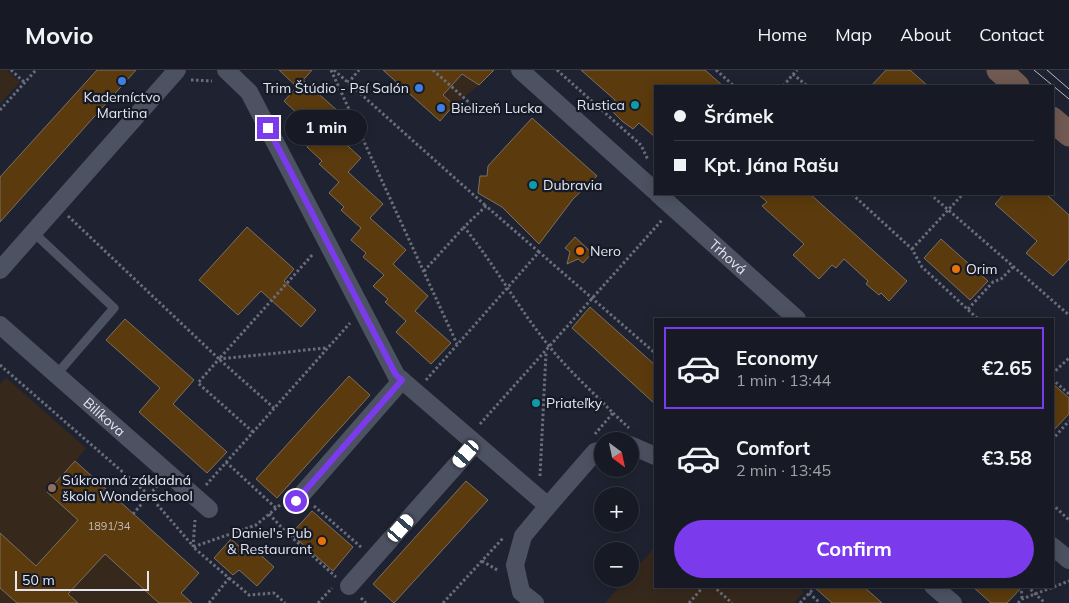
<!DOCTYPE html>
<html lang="en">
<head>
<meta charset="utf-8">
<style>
	body { margin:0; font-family:Mulish,sans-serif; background:#242732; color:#f1f3f6; height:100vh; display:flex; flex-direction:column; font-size:19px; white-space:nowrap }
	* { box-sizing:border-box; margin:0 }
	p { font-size:16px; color:#9ea1a7 }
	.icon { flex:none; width:28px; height:28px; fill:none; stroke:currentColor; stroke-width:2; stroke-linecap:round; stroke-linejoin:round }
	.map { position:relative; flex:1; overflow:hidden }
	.drawer { position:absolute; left:654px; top:248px; width:400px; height:270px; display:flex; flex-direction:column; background:#171a25; border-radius:0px; box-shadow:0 2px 12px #0003,0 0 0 1px #363842 }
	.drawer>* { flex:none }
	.banner { position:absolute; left:654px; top:15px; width:400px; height:110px; border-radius:0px; box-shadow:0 2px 12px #0003,0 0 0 1px #363842; display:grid; align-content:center; height:110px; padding:0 20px; background:#171a25 }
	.needle { width:32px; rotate:147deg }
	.tools { position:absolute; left:594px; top:362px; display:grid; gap:10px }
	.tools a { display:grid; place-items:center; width:45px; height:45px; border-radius:50%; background:#171a25; box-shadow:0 2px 12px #0003,0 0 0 1px #363842; font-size:25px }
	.scale { position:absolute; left:15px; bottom:12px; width:134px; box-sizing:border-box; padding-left:5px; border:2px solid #e3e6f0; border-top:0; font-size:14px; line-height:18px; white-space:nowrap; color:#e3e6f0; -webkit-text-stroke:4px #161a27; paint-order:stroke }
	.end { position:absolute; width:22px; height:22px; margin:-11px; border:6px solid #7c3aed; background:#fff; box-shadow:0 0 0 2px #fff }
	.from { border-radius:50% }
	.bubble { position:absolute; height:35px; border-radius:18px; background:#171a25; box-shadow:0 2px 12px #0003,0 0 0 1px #363842; font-size:16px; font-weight:700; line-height:35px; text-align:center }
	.car { position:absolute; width:15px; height:30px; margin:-15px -8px; border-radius:6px; box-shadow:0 0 4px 1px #0007; background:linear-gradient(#fff 24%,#345 0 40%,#fff 0 76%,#345 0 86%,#fff 0) }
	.banner b { display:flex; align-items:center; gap:18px; height:48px; font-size:19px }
	.banner b+b { border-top:1px solid #363842 }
	.banner i { width:12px; height:12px; background:#f1f3f6 }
	ul { padding:9px 0 0; list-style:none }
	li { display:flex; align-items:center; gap:15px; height:82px; margin:0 10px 8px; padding:0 10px; border:2px solid transparent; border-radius:0px }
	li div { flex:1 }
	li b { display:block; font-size:19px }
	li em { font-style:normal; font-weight:700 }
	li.current { border-color:#7c3aed }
	li>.icon { width:45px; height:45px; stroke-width:1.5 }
	.cta { display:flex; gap:10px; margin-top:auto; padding:10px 20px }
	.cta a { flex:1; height:58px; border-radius:30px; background:#7c3aed; color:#fff; font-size:20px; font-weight:700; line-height:58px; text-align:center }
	header { display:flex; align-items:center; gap:30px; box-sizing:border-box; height:70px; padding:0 25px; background:#171a25; border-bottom:1px solid #363842 }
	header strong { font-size:24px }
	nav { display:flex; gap:28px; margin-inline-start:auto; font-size:18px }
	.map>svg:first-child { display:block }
</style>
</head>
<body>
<header>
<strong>Movio</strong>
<nav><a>Home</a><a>Map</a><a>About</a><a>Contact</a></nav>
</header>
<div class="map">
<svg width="1069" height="533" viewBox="0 0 1069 533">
	<rect width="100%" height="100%" fill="#1f2331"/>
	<path fill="#37281d" d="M 383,0 L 494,0 L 479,15 L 454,35 L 440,51 Z"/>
	<path fill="#37281c" d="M 0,0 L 7,0 L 20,12 L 0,34 Z
		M 6,308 L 86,378 L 75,392 L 199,503 L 181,523 L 191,533 L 0,533 L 0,314 Z
		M 655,477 L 655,516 L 798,516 L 804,522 L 794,533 L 605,533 L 626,509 L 630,509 L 630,505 Z"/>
	<path fill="#5b3b0d" stroke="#7c7061" d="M 97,0 L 136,0 L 0,152 L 0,107 Z
		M 279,0 L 312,0 L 299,15 L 303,10 L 339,42 L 326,56 L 361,88 L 348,102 L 383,134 L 370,148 L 406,180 L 393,194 L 428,226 L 415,241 L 451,273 L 431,294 L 396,262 L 406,251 L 385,232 L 388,229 L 373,216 L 384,205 L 363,187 L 366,183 L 351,170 L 361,158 L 341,140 L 344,137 L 329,123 L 339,112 L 319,94 L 322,91 L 307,77 L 316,66 L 296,48 L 299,45 L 284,31 L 297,17 Z
		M 383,0 L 494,0 L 479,15 L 462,4 L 443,25 L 454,35 L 440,51 Z
		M 581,0 L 705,0 L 723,16 L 655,16 L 655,67 L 639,53 L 633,59 L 622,51 L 612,41 L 617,36 L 613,33 L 615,30 Z
		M 886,0 L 910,0 L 928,16 L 871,16 Z
		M 532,48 L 597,106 L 573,129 L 539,174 L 502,137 L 478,123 L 480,106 L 487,106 L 488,96 Z
		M 758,124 L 810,124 L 907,211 L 889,231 L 881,223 L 879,225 L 866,214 L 868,211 L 844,189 L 836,198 L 832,195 L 819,209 L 793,185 L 804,174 L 762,136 L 767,132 Z
		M 1004,124 L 1046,124 L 1069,145 L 1069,189 L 1053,206 L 1026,183 L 1037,171 L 995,134 Z
		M 247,157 L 294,199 L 284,211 L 316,240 L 301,257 L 261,221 L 238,245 L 199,210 Z
		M 575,167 L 592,183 L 583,193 L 578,189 L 567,194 L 570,182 L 565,178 Z
		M 941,169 L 988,211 L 970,230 L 924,188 Z
		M 590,237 L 655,295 L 655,334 L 572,258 Z
		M 125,249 L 194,310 L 173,334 L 227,382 L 207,403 L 139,342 L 160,318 L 106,270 Z
		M 349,306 L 370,325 L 277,428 L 256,409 Z
		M 1052,313 L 1069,328 L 1069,344 L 1052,362 Z
		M 75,391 L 199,503 L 181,523 L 192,533 L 159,533 L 105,484 L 68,524 L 78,533 L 17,533 L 0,518 L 0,463 L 36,496 L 78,450 L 47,422 Z
		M 466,411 L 488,430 L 394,533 L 373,514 Z
		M 312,441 L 353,477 L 333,501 L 291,464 Z
		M 231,469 L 250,486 L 255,480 L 274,497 L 257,516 L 239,500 L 233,505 L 214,488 Z
		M 813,516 L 863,516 L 882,533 L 832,533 Z
		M 972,516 L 1023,516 L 1007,533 L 991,533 Z"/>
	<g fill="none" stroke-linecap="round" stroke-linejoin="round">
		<path stroke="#6a6d7a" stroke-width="3" stroke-dasharray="2.5 2.5" stroke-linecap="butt" d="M 11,0 L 24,12
			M 331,0 L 457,274
			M 334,0 L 486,136
			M 433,0 L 473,36
			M 557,0 L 641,75 L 648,90
			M 716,0 L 734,16
			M 793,4 L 807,16
			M 191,10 L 212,11
			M 348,13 L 359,0
			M 783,16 L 797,0
			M 0,40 L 36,0
			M 852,124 L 912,179 L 922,197 L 978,249
			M 930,124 L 1069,245
			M 68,146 L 219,289 L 313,184
			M 912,179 L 963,124
			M 539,182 L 486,136 L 464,157 C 495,195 518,238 549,276 C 568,300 592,321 613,343 L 595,364
			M 424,201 L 464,157
			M 968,239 L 993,212 L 1001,209 L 1013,197
			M 220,290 L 274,338
			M 0,295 L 149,425 L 193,476
			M 1052,304 L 1069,288
			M 1052,309 L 1069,324
			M 426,310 L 539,182 L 655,283
			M 613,343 L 629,358
			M 480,354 L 662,150
			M 253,362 L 198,313 L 219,289 L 326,278
			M 1052,370 L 1069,351
			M 226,392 L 276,438
			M 540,406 L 546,283
			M 206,415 L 350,253
			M 1052,434 L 1069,450
			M 314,436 L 362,478
			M 133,444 L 157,416
			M 269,444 L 286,462 L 336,507
			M 193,477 L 195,450
			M 482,491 L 499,501
			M 229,508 L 249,525 L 274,523 L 285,533
			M 713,516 L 732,533
			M 1021,516 L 1022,528
			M 1027,516 L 1045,533
			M 809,523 L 820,533
			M 361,528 L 366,533
			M 209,533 L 229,508 L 193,477 L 256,455 L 280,435
			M 318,533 L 332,518
			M 443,533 L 504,467
			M 689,533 L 704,516
			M 800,533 L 816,516
			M 1018,533 L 1022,529 L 1069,511"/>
		<path stroke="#4d5262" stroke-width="9" d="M 33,162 L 114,238 L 56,305"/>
		<g stroke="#4d5262" stroke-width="18">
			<path d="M 226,0 L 249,22 L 396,305 L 548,436 L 595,382 L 602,380"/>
			<path d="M 520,0 L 655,121"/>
			<path id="s1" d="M 658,124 L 797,249"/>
			<path d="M 0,200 L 177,0"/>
			<path id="s2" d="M 0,255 L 209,439"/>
			<path d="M 630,375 L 655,386"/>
			<path d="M 296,431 L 402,310"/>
			<path d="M 1052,476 L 1069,490"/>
			<path d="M 349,516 L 475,374"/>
			<path d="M 933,516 L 953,533"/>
			<path d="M 535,533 L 521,522 L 515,495 L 523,466 L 548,436"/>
		</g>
		<path stroke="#705a52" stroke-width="25" d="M 999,0 L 1017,16
			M 1052,49 L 1069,64"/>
		<path stroke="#b8bbc6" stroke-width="1" d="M 1034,0 L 1069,29
			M 1047,0 L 1069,19"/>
	</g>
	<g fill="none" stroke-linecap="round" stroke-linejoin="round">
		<path stroke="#7c3aed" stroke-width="6" d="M 268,58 L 396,305 L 402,310 L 296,431"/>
	</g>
	<g fill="#3f7fe0" stroke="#161a27" stroke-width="2">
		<circle cx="122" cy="11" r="5"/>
		<circle cx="419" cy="18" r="5"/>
		<circle cx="441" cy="38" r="5"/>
	</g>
	<g fill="#0f9aa8" stroke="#161a27" stroke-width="2">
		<circle cx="635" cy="35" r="5"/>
		<circle cx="533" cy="115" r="5"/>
		<circle cx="536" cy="333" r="5"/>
	</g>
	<g fill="#e8710a" stroke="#161a27" stroke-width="2">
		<circle cx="580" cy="181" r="5"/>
		<circle cx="956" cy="199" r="5"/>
		<circle cx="322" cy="471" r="5"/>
	</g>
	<circle fill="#8d6e63" stroke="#161a27" stroke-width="2" cx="52" cy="418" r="5"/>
	<g text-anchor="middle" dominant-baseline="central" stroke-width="4.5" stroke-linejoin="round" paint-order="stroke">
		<g font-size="11" fill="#c1bbb7">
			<text x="109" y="456">1891/34</text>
		</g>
		<g font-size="14" fill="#e3e6f0" stroke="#161a27" text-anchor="start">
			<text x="409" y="18" text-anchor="end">Trim Štúdio - Psí Salón</text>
			<text x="122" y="27" text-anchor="middle">Kaderníctvo<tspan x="122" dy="16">Martina</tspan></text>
			<text x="625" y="35" text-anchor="end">Rustica</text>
			<text x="451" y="38">Bielizeň Lucka</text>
			<text x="543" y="115">Dubravia</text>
			<text x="590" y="181">Nero</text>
			<text x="966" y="199">Orim</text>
			<text x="546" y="333">Priateľky</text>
			<text x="62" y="410">Súkromná základná<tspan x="62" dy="16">škola Wonderschool</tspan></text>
			<text x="312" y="463" text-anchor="end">Daniel's Pub<tspan x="312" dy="16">&amp; Restaurant</tspan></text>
		</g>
		<g font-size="14" fill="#e3e6f0" stroke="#161a27">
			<text stroke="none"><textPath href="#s1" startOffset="94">Trhová</textPath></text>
			<text stroke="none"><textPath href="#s2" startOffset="139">Bilíkova</textPath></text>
		</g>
	</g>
</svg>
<div class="tools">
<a><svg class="needle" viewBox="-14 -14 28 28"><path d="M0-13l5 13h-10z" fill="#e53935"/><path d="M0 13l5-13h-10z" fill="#9ea1a7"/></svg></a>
<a>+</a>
<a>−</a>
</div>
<div class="scale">50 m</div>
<i class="end from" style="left:296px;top:431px"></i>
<i class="end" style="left:268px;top:58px"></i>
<div class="bubble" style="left:285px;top:40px;width:82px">1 min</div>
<i class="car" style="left:466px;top:384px;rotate:221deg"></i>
<i class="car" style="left:401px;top:458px;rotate:41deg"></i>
<div class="banner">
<b><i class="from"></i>Šrámek</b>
<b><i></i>Kpt. Jána Rašu</b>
</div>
<section class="drawer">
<ul>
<li class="current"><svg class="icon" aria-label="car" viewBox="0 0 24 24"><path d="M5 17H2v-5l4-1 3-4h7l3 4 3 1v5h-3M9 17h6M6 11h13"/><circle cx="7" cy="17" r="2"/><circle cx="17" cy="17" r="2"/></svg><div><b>Economy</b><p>1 min · 13:44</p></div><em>€2.65</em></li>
<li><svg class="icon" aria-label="car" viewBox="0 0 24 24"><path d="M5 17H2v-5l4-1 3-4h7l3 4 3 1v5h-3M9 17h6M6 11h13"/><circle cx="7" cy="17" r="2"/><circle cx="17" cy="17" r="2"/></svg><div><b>Comfort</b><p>2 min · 13:45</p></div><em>€3.58</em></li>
</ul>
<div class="cta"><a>Confirm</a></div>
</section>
</div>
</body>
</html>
